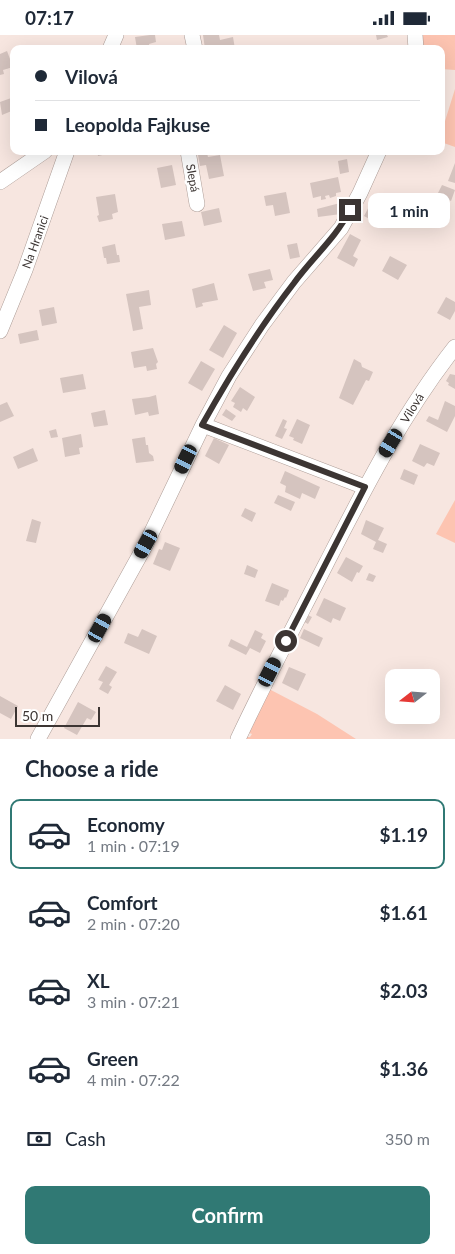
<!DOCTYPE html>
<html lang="en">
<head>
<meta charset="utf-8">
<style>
	body { margin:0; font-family:Lato,sans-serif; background:#f6f6f7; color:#1f2937; height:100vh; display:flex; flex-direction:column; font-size:19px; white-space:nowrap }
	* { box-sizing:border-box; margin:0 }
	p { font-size:16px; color:#747a83 }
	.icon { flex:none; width:28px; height:28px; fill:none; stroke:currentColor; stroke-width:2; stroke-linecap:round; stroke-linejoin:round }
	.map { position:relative; height:704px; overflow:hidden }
	.side { display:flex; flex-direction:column; background:#fff; flex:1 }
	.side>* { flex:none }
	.hud { position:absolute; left:10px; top:10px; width:435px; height:110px; border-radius:10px; box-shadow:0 5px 20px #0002; display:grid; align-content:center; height:110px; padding:0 25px; background:#fff }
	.needle { width:32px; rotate:253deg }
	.fabs { position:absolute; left:385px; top:634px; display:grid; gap:10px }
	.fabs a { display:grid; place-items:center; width:55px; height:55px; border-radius:10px; background:#fff; box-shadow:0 5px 20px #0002; font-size:25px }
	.scale { position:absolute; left:15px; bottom:12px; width:85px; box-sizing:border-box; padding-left:5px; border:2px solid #3c3533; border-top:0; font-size:14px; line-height:18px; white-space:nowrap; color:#3c3533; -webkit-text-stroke:4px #fff; paint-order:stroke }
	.end { position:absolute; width:22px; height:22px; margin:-11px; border:6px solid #3c3533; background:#fff; box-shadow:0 0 0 2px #fff }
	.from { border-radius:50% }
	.bubble { position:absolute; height:35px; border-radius:10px; background:#fff; box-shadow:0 5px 20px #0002; font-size:16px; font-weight:700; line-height:35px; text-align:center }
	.car { position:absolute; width:15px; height:30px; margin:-15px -8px; border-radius:6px; box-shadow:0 0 4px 1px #0007; background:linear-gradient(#222 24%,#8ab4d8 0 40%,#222 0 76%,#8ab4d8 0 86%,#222 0) }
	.hud b { display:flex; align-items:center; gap:18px; height:48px; font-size:19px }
	.hud b+b { border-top:1px solid #e0e1e3 }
	.hud i { width:12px; height:12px; background:#1f2937 }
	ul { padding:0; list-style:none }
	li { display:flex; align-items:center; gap:15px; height:70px; margin:0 10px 8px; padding:0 15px; border:2px solid transparent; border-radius:10px }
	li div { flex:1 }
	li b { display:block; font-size:19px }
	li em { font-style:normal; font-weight:700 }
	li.on { border-color:#307974 }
	li>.icon { width:45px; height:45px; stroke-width:1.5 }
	h2 { padding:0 25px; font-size:22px; line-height:60px }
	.pay { display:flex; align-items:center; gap:12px; height:55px; padding:0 25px; font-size:19px }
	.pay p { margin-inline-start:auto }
	.primary-button { display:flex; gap:10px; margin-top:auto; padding:10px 25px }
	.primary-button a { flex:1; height:58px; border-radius:10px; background:#307974; color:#fff; font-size:20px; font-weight:700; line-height:58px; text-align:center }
	.status { display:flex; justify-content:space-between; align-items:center; height:35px; padding:0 25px; background:#fff; direction:ltr }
	.status svg { height:14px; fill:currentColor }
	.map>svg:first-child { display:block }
</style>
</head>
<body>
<div class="status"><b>07:17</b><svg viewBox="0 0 49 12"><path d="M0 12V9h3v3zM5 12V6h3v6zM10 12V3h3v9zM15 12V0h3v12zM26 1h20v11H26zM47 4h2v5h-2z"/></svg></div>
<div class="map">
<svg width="455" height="704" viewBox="0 0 455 704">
	<rect width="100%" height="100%" fill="#f7e6e0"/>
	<path fill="#fdc4b1" d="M 418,0 L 455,0 L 455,35 L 441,34 L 441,14 L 419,14 Z
		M 455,54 L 455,112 L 441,107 L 441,99 Z
		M 455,465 L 455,508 L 436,499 Z
		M 269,654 L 317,679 L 356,704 L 243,704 L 244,702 L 250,702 L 252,699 L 247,697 Z"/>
	<path fill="#d5c4bf" d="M 150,0 L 155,0 L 156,7 L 149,9 L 150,14 L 137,14 L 135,2 Z
		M 203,0 L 219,0 L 220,5 L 233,2 L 235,14 L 205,14 Z
		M 376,0 L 387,0 L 388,2 L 377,5 Z
		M 7,16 L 13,32 L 3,35 L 4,39 L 0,40 L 0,19 Z
		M 14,62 L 14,75 L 2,80 L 0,67 Z
		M 97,116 L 111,116 L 111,118 L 98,121 Z
		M 207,118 L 208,122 L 220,120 L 224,141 L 209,144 L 206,130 L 200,131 L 198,120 Z
		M 347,124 L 349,137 L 340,139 L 338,126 Z
		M 455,128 L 455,148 L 448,146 Z
		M 172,130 L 176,150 L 161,153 L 157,133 Z
		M 338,142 L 341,157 L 336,158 L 336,161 L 330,163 L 329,160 L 325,161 L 326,164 L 321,165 L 321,161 L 313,163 L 310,148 Z
		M 442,150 L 455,155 L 451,166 L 437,160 Z
		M 286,157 L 290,178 L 275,181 L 273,170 L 266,171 L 264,161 Z
		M 115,159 L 118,177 L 112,179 L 113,184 L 99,187 L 97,181 L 99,180 L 96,162 Z
		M 372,166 L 385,173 L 377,188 L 364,181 Z
		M 340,168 L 341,179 L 318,182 L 317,174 Z
		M 219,173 L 222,187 L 204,191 L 201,177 Z
		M 182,186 L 185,201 L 165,205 L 162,189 Z
		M 350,199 L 361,205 L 353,221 L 358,224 L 354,232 L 337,223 Z
		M 297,208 L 300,222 L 290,224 L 287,210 Z
		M 115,209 L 117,220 L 119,220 L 120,227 L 107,229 L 106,223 L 104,223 L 102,212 Z
		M 390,221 L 407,230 L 398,245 L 382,236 Z
		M 270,234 L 273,245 L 264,247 L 266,253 L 253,256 L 248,239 Z
		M 214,248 L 218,265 L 202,268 L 203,271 L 196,273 L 192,254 Z
		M 149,255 L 151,270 L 139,272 L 143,294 L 133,296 L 126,259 Z
		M 446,262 L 455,267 L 455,276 L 450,285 L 437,278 Z
		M 54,272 L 57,288 L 42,291 L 39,275 Z
		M 224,290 L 237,298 L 223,323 L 209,315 Z
		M 37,295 L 39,305 L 20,309 L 18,299 Z
		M 153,313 L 158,327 L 156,329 L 157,334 L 147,336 L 146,331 L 134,333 L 131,317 Z
		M 354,324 L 361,328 L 362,332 L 373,337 L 369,346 L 366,345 L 353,370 L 339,363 Z
		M 201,326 L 215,334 L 202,356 L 188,348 Z
		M 83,339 L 86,354 L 63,358 L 60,343 Z
		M 450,339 L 455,340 L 455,354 L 448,350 L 449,348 L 446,346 Z
		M 240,352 L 255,362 L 247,376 L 243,373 L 241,377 L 233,372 L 235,368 L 231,366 Z
		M 156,360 L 159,379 L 149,381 L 148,377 L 135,380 L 132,364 L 149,362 Z
		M 445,366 L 455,371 L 455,381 L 447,397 L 426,386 L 429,381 L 438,385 Z
		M 7,367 L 14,381 L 0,387 L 0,370 Z
		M 226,374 L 236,381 L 232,386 L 222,380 Z
		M 105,375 L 108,390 L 94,392 L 91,378 Z
		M 283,384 L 287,386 L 284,393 L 287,394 L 282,404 L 275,401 Z
		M 297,384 L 310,390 L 302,409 L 293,405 L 294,403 L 289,401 Z
		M 56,394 L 58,402 L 51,403 L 49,396 Z
		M 81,399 L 83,412 L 79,413 L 80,419 L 65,422 L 62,403 Z
		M 145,402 L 146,410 L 148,410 L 149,418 L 153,421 L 154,426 L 136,428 L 132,404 Z
		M 214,403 L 229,410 L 219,429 L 205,421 Z
		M 420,409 L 440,418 L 434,431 L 427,428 L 424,432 L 412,426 Z
		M 33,413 L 38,426 L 18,434 L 13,422 Z
		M 404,434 L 418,440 L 414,450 L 400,444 Z
		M 285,436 L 320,452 L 315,464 L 302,458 L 300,464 L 285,457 L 286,451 L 280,448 Z
		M 278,460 L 295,467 L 291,476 L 274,468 Z
		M 245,473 L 256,478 L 252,487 L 241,481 Z
		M 32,484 L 41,487 L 36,508 L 26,506 Z
		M 366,485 L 384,493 L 378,505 L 387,509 L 383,518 L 373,514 L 376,507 L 361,499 Z
		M 165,507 L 180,513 L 170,536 L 153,529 L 159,514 L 162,515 Z
		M 346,522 L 363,531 L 359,538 L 357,537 L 352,547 L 337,538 Z
		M 247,530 L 258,535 L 255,543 L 244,539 Z
		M 369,538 L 376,541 L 373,547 L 366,545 Z
		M 272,548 L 289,555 L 286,563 L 285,562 L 283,566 L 281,565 L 279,571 L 265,566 Z
		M 324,563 L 346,573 L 340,586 L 333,583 L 331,588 L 316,580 Z
		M 303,578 L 312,582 L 308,589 L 299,584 Z
		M 142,594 L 157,601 L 149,619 L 124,608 L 128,598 L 138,602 Z
		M 304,594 L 323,603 L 319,612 L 300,603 Z
		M 255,595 L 263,599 L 261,603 L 266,606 L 260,618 L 250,613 L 246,620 L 228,611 L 231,604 L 247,612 Z
		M 106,631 L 117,637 L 109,650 L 112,652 L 108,659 L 99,654 L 103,647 L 98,645 Z
		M 289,632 L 306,639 L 298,656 L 282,648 Z
		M 225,650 L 241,659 L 233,675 L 216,666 Z
		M 0,661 L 18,671 L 11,684 L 0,678 Z
		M 78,667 L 96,677 L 91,685 L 87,683 L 77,700 L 64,693 Z"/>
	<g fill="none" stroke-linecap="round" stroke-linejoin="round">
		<defs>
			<path id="minor" d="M 192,0 L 195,14
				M 415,0 L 416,14
				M 110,14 L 116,0
				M 188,116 L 197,169
				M 0,147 L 45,116
				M 0,296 L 25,235 L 67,116
				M 203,390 L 365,452
				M 38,704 L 146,509 L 203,390 L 229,341 L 262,290 L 294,247 L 341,193 L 360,158 L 379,116
				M 238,704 C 266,644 297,586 327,527 C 365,453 403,378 455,312"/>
		</defs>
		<use href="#minor" stroke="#ad9d97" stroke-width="16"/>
		<use href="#minor" stroke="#fff" stroke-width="15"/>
	</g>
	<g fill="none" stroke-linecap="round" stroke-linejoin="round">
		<path stroke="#3c3533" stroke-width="6" d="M 286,606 L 365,452 L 202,390 C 230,340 259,293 294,248 C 312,223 336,203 350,175"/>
	</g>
	<g text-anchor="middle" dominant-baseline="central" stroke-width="4.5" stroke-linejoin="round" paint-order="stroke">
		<g font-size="12" fill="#3c3533" stroke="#fff">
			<text transform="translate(193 143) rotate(80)">Slepá</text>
			<text transform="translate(35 207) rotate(-70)">Na Hranici</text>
			<text transform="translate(412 373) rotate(-58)">Vilová</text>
		</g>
	</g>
</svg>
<div class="fabs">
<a><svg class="needle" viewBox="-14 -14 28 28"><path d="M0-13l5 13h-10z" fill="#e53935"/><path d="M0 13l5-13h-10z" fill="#747a83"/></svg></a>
</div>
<div class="scale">50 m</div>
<i class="end from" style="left:286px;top:606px"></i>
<i class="end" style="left:350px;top:175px"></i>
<div class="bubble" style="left:368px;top:158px;width:82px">1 min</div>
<i class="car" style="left:391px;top:408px;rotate:211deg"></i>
<i class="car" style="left:186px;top:424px;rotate:206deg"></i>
<i class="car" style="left:146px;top:509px;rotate:209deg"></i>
<i class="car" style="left:100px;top:593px;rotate:29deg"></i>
<i class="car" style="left:270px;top:637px;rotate:27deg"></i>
<div class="hud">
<b><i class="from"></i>Vilová</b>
<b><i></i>Leopolda Fajkuse</b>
</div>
</div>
<section class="side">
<h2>Choose a ride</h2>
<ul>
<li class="on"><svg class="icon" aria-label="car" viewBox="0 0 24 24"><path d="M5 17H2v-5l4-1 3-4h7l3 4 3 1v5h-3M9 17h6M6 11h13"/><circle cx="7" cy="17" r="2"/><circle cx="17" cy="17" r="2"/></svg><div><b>Economy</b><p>1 min · 07:19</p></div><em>$1.19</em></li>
<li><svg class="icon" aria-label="car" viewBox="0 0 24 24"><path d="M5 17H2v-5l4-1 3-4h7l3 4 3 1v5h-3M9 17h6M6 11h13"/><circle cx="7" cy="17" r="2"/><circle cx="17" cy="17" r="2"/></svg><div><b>Comfort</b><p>2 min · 07:20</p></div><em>$1.61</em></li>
<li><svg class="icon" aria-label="car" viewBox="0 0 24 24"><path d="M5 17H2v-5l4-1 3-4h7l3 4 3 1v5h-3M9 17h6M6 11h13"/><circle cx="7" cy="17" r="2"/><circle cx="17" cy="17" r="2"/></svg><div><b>XL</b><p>3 min · 07:21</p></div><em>$2.03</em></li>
<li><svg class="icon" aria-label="car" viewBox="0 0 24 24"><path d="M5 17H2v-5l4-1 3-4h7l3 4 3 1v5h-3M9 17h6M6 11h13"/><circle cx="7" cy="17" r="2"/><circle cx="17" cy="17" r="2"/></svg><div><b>Green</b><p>4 min · 07:22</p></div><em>$1.36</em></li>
</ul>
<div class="pay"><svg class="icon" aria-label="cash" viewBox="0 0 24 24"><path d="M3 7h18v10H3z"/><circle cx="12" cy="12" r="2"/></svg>Cash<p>350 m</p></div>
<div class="primary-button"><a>Confirm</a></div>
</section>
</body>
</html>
